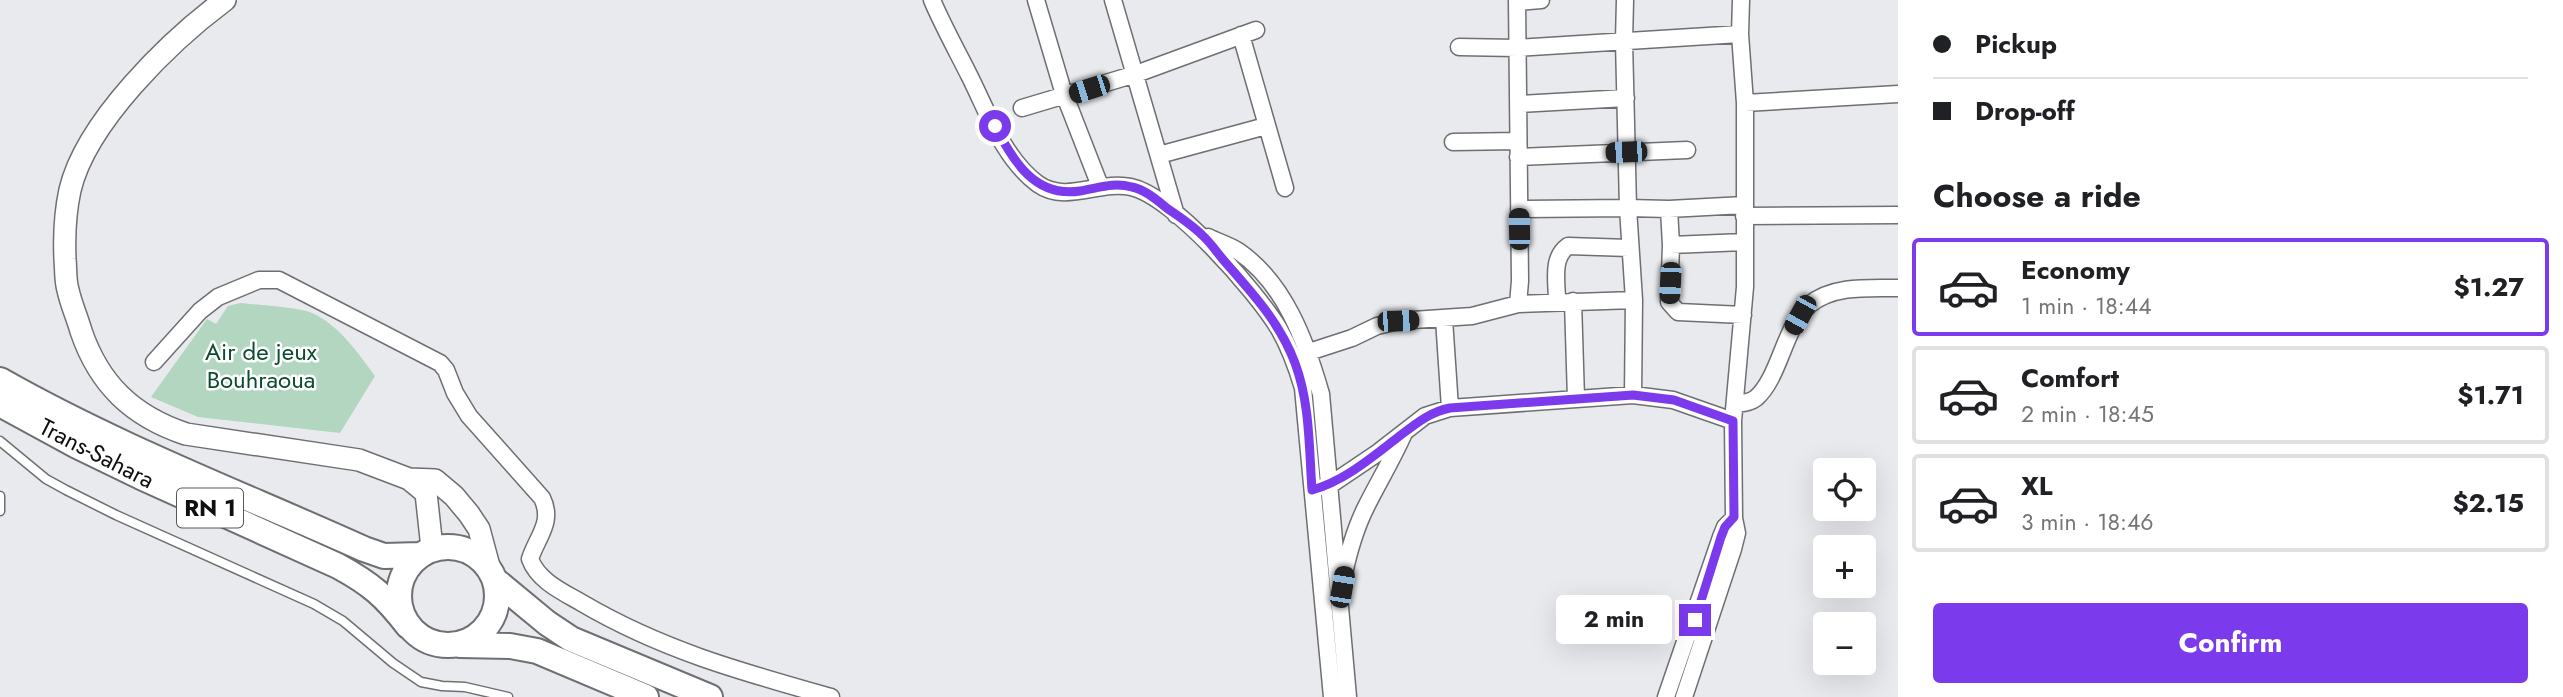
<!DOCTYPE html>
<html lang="en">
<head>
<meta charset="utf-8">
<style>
	body { margin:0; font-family:Jost,sans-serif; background:#f2f2f2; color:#202124; height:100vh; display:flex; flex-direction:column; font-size:26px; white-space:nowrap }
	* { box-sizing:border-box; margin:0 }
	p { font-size:23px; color:#757577 }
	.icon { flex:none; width:38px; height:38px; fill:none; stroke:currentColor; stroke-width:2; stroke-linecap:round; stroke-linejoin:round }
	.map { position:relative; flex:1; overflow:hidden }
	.panel { display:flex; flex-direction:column; background:#fff; width:665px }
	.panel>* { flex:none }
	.top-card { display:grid; align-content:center; height:154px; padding:0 35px; background:#fff }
	.buttons { position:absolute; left:1813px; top:458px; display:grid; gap:14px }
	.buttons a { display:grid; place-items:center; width:63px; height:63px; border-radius:7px; background:#fff; box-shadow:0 7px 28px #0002; font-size:35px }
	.end { position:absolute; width:32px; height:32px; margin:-16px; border:9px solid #7c3aed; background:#fff; box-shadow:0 0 0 4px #fff }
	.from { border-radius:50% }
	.bubble { position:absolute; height:49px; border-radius:7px; background:#fff; box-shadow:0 7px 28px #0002; font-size:23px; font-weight:700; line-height:49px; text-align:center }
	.car { position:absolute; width:21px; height:42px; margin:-21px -10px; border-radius:9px; box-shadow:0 0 5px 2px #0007; background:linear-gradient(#222 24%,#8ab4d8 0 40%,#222 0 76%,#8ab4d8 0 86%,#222 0) }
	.top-card b { display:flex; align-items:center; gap:24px; height:66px; font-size:26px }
	.top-card b+b { border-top:2px solid #e0e0e0 }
	.top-card i { width:18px; height:18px; background:#202124 }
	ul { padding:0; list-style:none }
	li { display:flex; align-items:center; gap:21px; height:98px; margin:0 14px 10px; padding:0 21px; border:4px solid #e0e0e0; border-radius:7px }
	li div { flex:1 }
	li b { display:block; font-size:26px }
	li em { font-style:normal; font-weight:700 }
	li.active { border-color:#7c3aed }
	li>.icon { width:63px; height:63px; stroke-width:1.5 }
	h2 { padding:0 35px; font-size:32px; line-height:84px }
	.cta { display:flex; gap:14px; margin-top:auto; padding:14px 35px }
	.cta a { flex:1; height:80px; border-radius:7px; background:#7c3aed; color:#fff; font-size:28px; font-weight:700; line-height:80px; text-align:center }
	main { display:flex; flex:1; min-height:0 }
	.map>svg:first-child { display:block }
</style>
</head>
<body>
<main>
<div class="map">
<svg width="1898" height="697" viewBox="0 0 1898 697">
	<rect width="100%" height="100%" fill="#e9eaee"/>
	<path fill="#b2d6c0" d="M 240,303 C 257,305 297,307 312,313 C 338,324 359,354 375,376 L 340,433 L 198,417 L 151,397 L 207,319 L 216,324 L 228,306 Z"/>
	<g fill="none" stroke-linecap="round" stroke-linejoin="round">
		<defs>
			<path id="service" d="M 0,441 L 46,479 L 66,490 L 116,515 L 314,604 L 343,621 L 393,663 L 421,682 L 442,686 L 465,687 L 508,697
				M 0,496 L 0,511"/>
			<path id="minor" d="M 932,0 C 943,26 957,51 970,77 C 988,113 1004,159 1038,184 C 1066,204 1100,180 1131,187 C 1173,196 1257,292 1279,329 C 1290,348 1297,368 1303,388 L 1332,697
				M 1036,0 L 1063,91 L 1100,186
				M 1113,0 L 1176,215
				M 1625,0 L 1624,41 L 1628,208 L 1669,209 L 1671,245 L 1669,302 L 1678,312 L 1743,315
				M 1517,2 L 1541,0
				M 1241,35 L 1285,188
				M 1459,47 L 1517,48 L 1740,34
				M 1745,103 L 1898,94
				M 1518,104 L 1626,98
				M 1022,108 L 1136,74 L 1256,30
				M 1453,142 L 1518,141
				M 1159,155 L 1266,126
				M 1518,157 L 1687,150
				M 1519,209 L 1628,208 L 1634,300 L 1633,395
				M 1669,209 L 1744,205
				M 1744,216 L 1898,215
				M 1208,237 C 1218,242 1229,245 1238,251 C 1285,283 1306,342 1321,394 L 1348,697
				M 1671,245 L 1744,242
				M 1557,301 C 1557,282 1551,258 1568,246 L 1629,248
				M 1573,301 L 1576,399
				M 1518,304 L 1634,300
				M 1444,319 L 1450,408
				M 1309,352 L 1352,338 L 1377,326 L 1398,321 L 1472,316 L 1518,304 L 1520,281 L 1517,0
				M 154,362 L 200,311 L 218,297 L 259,280 L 279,280 L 440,363 L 446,370 L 455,393 L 469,416 L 542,498 C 554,522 537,537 530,559 C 538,581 563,592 582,603 C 662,650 742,672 831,697
				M 1735,404 C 1742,403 1750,403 1756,398 C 1780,377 1784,327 1809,305 C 1833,285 1869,288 1898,288
				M 1323,487 L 1330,485 L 1376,454 L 1425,416 L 1450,408 L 1633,395 L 1673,400 L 1733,421
				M 1342,583 C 1347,558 1355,528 1367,505 C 1379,481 1393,458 1404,433
				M 1666,697 L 1721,537 L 1725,527 L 1734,518
				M 1684,697 L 1733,549 L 1737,533 L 1734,518 L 1733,421 L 1745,287 L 1745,103 L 1740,34 L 1741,0"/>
			<path id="secondary" d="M 225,0 C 170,41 86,122 70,190 C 65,213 64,236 65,259 C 66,269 65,280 68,290 C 71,304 77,317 81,331 C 99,384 132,416 186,434 L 359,460 L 409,479 L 426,493 L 432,548
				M 409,479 L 435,480 L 454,496 L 469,514 L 479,529 L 490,570"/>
			<path id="trunk" d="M 0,380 C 116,446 242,494 364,549 L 384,556 L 420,555
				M 0,404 L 77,446 L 141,477 L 338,566 C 371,584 385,596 408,626
				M399 596a49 49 0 1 1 98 0a49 49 0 1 1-98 0Z
				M 495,580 L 547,623 L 571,639 L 710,697
				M 460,645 L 510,646 L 537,651 L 646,697"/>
		</defs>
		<use href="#service" stroke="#6e6f72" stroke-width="11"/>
		<use href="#minor" stroke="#6e6f72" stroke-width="19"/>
		<use href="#secondary" stroke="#6e6f72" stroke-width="24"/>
		<use href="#trunk" stroke="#6e6f72" stroke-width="28"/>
		<use href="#service" stroke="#fff" stroke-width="8"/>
		<use href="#minor" stroke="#fff" stroke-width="16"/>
		<use href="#secondary" stroke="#fff" stroke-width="21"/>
		<use href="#trunk" stroke="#fff" stroke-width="24"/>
	</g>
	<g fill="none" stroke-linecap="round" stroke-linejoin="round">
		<path stroke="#7c3aed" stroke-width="9" d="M 995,126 C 1013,161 1035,198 1080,191 C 1099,188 1113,182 1132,187 C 1146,190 1158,201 1168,209 C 1180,217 1192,225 1202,235 C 1211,243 1218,254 1226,263 C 1254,295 1280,323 1295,363 C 1310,403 1309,448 1312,490 C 1344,481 1371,458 1397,438 C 1414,425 1429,412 1450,408 L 1633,395 L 1674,400 L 1733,421 L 1734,517 L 1725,527 L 1721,537 L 1695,620"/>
	</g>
	<g text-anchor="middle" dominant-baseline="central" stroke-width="5" stroke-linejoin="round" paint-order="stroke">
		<rect fill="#fff" stroke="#575758" stroke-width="2" x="177" y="488.5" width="66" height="39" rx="5"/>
		<g font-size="23" font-weight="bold" fill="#0f0f10">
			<text x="210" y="508">RN 1</text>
		</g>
		<g font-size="24" fill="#0b4b2f" stroke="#fff">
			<text x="261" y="351">Air de jeux<tspan x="261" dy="28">Bouhraoua</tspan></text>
		</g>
		<g font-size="24" fill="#0f0f10" stroke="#fff">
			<text transform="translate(97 453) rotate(27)">Trans-Sahara</text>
		</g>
	</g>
</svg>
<div class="buttons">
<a><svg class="icon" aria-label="locate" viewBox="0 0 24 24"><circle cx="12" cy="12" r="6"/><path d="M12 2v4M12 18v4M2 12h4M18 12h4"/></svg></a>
<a>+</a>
<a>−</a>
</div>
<i class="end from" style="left:995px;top:126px"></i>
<i class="end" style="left:1695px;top:620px"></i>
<div class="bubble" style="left:1556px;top:595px;width:116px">2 min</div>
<i class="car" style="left:1089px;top:89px;rotate:252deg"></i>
<i class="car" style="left:1626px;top:152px;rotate:268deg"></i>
<i class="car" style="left:1519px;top:229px;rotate:359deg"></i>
<i class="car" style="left:1670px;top:283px;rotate:183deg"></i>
<i class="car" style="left:1800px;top:315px;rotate:209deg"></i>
<i class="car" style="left:1398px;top:321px;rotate:88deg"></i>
<i class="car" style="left:1342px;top:587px;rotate:10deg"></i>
</div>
<section class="panel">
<div class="top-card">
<b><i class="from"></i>Pickup</b>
<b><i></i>Drop-off</b>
</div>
<h2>Choose a ride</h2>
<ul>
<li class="active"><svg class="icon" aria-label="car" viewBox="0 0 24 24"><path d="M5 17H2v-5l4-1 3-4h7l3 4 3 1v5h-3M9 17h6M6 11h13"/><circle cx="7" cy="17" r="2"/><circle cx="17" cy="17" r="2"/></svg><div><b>Economy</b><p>1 min · 18:44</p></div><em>$1.27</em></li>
<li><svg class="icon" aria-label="car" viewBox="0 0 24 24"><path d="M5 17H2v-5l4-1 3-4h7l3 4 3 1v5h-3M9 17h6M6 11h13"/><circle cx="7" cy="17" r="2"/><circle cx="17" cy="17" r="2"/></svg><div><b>Comfort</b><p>2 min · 18:45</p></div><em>$1.71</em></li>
<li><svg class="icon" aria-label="car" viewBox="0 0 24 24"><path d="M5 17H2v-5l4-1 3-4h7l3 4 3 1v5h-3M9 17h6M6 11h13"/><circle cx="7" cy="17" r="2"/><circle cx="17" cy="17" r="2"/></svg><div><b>XL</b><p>3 min · 18:46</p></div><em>$2.15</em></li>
</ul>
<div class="cta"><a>Confirm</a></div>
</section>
</main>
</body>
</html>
